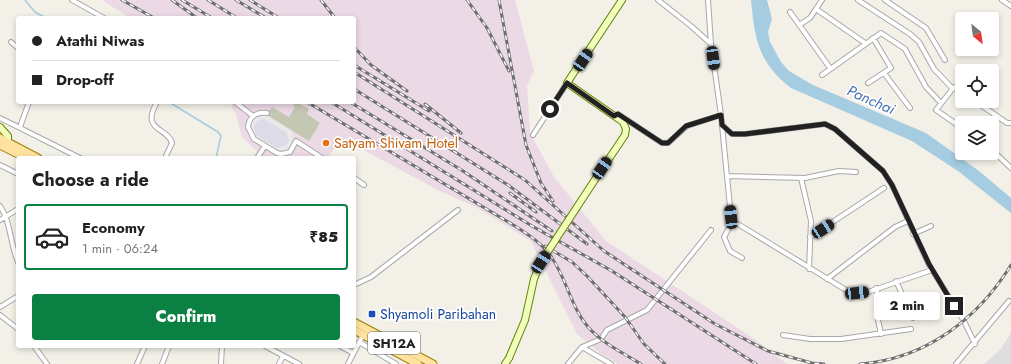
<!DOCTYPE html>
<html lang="en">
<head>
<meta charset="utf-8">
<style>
	body { margin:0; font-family:Jost,sans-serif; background:#f6f6f6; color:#222; height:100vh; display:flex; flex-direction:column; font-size:15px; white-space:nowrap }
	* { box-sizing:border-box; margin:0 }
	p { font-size:13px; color:#767676 }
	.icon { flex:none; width:22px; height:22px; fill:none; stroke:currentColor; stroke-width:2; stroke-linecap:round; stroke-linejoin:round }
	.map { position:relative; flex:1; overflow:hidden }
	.drawer { position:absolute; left:16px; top:156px; width:340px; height:192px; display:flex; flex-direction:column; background:#fff; border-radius:4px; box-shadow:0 2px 6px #0003 }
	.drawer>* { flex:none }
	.top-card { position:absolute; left:16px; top:16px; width:340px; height:88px; border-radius:4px; box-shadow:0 2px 6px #0003; display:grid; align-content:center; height:88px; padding:0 16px; background:#fff }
	.needle { width:26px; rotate:151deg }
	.buttons { position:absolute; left:955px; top:12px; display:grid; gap:8px }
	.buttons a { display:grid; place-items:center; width:44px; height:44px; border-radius:4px; background:#fff; box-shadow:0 2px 6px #0003; font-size:20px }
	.end { position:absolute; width:18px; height:18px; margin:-9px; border:5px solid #212121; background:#fff; box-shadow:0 0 0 2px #fff }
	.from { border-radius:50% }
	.bubble { position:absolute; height:28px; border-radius:4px; background:#fff; box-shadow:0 2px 6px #0003; font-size:13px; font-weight:800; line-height:28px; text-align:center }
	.car { position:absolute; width:12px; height:24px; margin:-12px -6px; border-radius:5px; box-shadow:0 0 3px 1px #0007; background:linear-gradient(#222 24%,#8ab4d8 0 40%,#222 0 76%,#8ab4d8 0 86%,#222 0) }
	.top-card b { display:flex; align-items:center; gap:14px; height:38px; font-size:15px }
	.top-card b+b { border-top:1px solid #e0e0e0 }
	.top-card i { width:10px; height:10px; background:#222 }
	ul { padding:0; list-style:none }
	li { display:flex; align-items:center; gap:12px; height:66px; margin:0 8px 6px; padding:0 8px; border:2px solid transparent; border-radius:4px }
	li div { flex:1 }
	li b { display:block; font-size:15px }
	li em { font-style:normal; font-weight:800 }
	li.active { border-color:#0b8043 }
	li>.icon { width:36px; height:36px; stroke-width:1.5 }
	h2 { padding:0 16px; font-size:18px; line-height:48px }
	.primary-button { display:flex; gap:8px; margin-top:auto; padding:8px 16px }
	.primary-button a { flex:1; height:46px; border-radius:4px; background:#0b8043; color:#fff; font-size:16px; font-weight:800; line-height:46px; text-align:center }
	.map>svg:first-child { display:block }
</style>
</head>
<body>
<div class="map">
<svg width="1011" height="364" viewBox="0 0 1011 364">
	<rect width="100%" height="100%" fill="#f2f0e7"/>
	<path fill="#dfdede" d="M 1011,333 L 1011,364 L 984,364 L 1000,350 Z"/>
	<path fill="#ebd9e5" d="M 102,0 L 515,0 L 534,71 L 527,86 L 530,133 L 554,177 L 606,241 L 753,338 L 787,364 L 618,364 L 600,353 L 577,334 L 531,241 L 476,207 L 438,190 L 341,138 L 328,158 L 264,158 L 242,137 L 236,114 L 231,106 L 233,102 L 354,102 L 354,18 L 130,18 Z"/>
	<path fill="#c4c7b2" d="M 296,102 L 309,109 L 307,114 L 320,123 L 309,141 L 267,115 L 272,107 L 289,117 L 295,107 L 293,106 Z"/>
	<path fill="#e9e9e9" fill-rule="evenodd" d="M 266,115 L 292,131 L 294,142 L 286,152 L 280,153 L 254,138 L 249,125 L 251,121 L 257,116 ZM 266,119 L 255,132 L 254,126 L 260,120 Z"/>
	<path fill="#dddbe8" d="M 263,119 L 286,132 L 289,141 L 285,146 L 277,148 L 256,135 L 254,126 L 257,121 Z"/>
	<path fill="#a5cce1" d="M 751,0 L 767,0 L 772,19 L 768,32 L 770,42 L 781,62 L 789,71 L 813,85 L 926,133 L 979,171 L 1011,198 L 1011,213 L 958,171 L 912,141 L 791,88 C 758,62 755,40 751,0 Z"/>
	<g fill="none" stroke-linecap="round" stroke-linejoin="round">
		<path stroke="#a5cce1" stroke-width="1.5" d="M 25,0 L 35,12 L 46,18
			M 169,102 L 218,132 L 221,136 L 216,158"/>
		<defs>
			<path id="street" d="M 72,0 L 104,18
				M 658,0 L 691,26 L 711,44
				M 708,0 L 711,44 L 721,115 L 731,217 L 733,221 L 846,290 L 857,293 L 868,292 L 932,270
				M 858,0 L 910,34 L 919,42 L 934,69 L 953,89
				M 885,0 L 926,28 L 945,60
				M 1002,0 L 1011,6
				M 816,9 L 865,43
				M 790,12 L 830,68
				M 799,25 L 810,18 L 822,0
				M 11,42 L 18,48
				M 884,73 L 910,108
				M 822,75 L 881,33 L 905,49 L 926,87 L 941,103
				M 868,83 L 891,68 L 873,38
				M 962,92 L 954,87 L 936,110 L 962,128
				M 975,101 L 1007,123 L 1011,123
				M 157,102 C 140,132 168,127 172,143 L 165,158
				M 235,102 L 253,116
				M 267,113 C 256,112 249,117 248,127 L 254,139 L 277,153 L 281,154 L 290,152 L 296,141 L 322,158
				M 615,116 L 618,114 L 662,143 L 668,143 L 687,126 L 721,115
				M 0,118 L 80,158
				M 722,125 L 732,134 L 745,134 L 825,124 L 835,129 L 883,171 L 892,185 L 929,265 L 964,321 L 975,344
				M 20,127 L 29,102
				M 533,135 L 567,83
				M 992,150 L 1011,168
				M 257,158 L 265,146
				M 0,165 L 18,174
				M 727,176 L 805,178 L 839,171 L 856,172
				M 354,178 L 364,185
				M 801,178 L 811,221 L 809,269
				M 0,206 C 11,222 10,244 18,262
				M 0,220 L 18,209
				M 733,221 L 724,237 L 730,251 L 742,258
				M 913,234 L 931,226
				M 810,237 L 884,188
				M 827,279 L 895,227 L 908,221
				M 896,281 L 913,318
				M 354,285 L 371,277 L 458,210
				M 876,288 L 881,303 L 878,320 L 881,334
				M 0,307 L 18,296
				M 0,315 L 18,329
				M 783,335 L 810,339 L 841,339 L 911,329
				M 359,342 L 396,364
				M 34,346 L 47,364
				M 265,346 L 299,364
				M 340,346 L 353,353
				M 582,347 L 611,364
				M 137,364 L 145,346
				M 162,364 L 169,346
				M 221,364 L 222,346
				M 279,364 L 283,356
				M 348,364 L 363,335
				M 568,364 L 582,347 L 601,339 L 607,330 L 647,310 L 711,230
				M 956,364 L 1009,301"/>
			<path id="secondary" d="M 0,127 L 8,136 L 8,143
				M 596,178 L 625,135 L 626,129 L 623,122 L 567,83 L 622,0
				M 505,364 L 509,358"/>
			<path id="primary" d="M 0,138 L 38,158
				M 0,145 L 26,158
				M 354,322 L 433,364
				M 354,330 L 418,364"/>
		</defs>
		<use href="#street" stroke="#a8a8a8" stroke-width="6"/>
		<use href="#secondary" stroke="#618000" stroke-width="8"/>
		<use href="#primary" stroke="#9e7f00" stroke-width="9"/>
		<use href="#street" stroke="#fff" stroke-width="4"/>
		<use href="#secondary" stroke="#f1fdba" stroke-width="6"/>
		<use href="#primary" stroke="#ffe29f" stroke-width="7"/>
		<defs>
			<path id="rail" d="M 122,0 L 154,18
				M 172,0 L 197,18
				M 182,0 L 212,18
				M 208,0 L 237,18
				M 236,0 L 266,18
				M 250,0 L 279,18
				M 321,0 L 335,18
				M 467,0 L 487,28 L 509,71
				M 499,0 L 526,145 L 541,183 L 553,201
				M 354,47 L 371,65 L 407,91
				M 354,65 L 429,111
				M 354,72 L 525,180 L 604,251 L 715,324 L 768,351 L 812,363 L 824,364
				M 354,89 L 508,185 L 587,244
				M 307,102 L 515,226 C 529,235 543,244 552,258 C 567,280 571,307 588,327 C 602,343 623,353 641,364
				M 331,102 L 532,226 L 612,271 L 756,364
				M 350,102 L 463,171 L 552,231
				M 425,104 L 461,133
				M 510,193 L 536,212
				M 545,246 L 572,262 L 587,276 L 625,317 L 644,344 L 665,364
				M 860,364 C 925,359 977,320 1011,265"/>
		</defs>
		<use href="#rail" stroke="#6f6f6f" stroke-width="3"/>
		<use href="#rail" stroke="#fff" stroke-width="1.5" stroke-dasharray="4.5" stroke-linecap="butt"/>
		<defs>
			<path id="secondary-bridge" d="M 509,358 L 525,320 L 534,279 L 541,262 L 596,178"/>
		</defs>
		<use href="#secondary-bridge" stroke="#618000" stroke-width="8" stroke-linecap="butt"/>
		<use href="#secondary-bridge" stroke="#f1fdba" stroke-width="6"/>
	</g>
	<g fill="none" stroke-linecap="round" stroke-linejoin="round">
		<path stroke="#212121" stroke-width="5" d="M 550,109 L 567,83 L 614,116 L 618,114 L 662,143 L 668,143 L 686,126 L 721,115 L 722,125 L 732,134 L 745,134 L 825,124 L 835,129 L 883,171 L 892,185 L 929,264 L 954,306"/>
	</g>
	<circle fill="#e8710a" stroke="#fff" stroke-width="1.5" cx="326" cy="143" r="4"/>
	<rect fill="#1a4fb4" stroke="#fff" stroke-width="1.5" x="368" y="310" width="8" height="8" rx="2"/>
	<g text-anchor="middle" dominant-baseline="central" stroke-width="3.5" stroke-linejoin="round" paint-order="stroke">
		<rect fill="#fff" stroke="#646464" stroke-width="1" x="368" y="332" width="52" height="22" rx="3"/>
		<g font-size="13" font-weight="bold" fill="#212121">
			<text x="394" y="343">SH12A</text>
		</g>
		<g font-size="14" fill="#c56008" stroke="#fff" text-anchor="start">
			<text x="334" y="143">Satyam Shivam Hotel</text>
		</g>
		<g font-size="14" fill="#164399" stroke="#fff" text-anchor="start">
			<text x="380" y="314">Shyamoli Paribahan</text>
		</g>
		<g font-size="15" font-style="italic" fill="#4670b8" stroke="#fff">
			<text transform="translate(871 100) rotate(24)">Panchai</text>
		</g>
	</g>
</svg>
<div class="buttons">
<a><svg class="needle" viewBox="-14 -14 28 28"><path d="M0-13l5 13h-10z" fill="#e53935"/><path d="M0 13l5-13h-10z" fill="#767676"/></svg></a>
<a><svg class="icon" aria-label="locate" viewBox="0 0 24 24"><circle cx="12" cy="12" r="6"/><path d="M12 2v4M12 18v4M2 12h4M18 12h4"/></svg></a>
<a><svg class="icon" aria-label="layers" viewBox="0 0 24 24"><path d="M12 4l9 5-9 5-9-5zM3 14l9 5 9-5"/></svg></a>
</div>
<i class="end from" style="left:550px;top:109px"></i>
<i class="end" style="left:954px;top:306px"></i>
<div class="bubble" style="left:874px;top:292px;width:66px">2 min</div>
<i class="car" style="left:713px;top:58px;rotate:172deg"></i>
<i class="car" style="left:583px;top:60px;rotate:34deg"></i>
<i class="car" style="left:602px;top:168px;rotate:34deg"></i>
<i class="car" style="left:731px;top:217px;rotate:354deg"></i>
<i class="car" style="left:823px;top:229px;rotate:57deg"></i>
<i class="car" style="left:541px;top:262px;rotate:33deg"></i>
<i class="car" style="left:857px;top:293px;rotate:84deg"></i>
<div class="top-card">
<b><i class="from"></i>Atathi Niwas</b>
<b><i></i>Drop-off</b>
</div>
<section class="drawer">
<h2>Choose a ride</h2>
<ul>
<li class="active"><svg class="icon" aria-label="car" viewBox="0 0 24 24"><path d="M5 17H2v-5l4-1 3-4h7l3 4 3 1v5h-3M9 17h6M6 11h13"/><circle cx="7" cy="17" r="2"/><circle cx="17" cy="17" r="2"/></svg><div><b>Economy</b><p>1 min · 06:24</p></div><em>₹85</em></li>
</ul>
<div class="primary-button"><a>Confirm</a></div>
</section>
</div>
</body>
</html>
